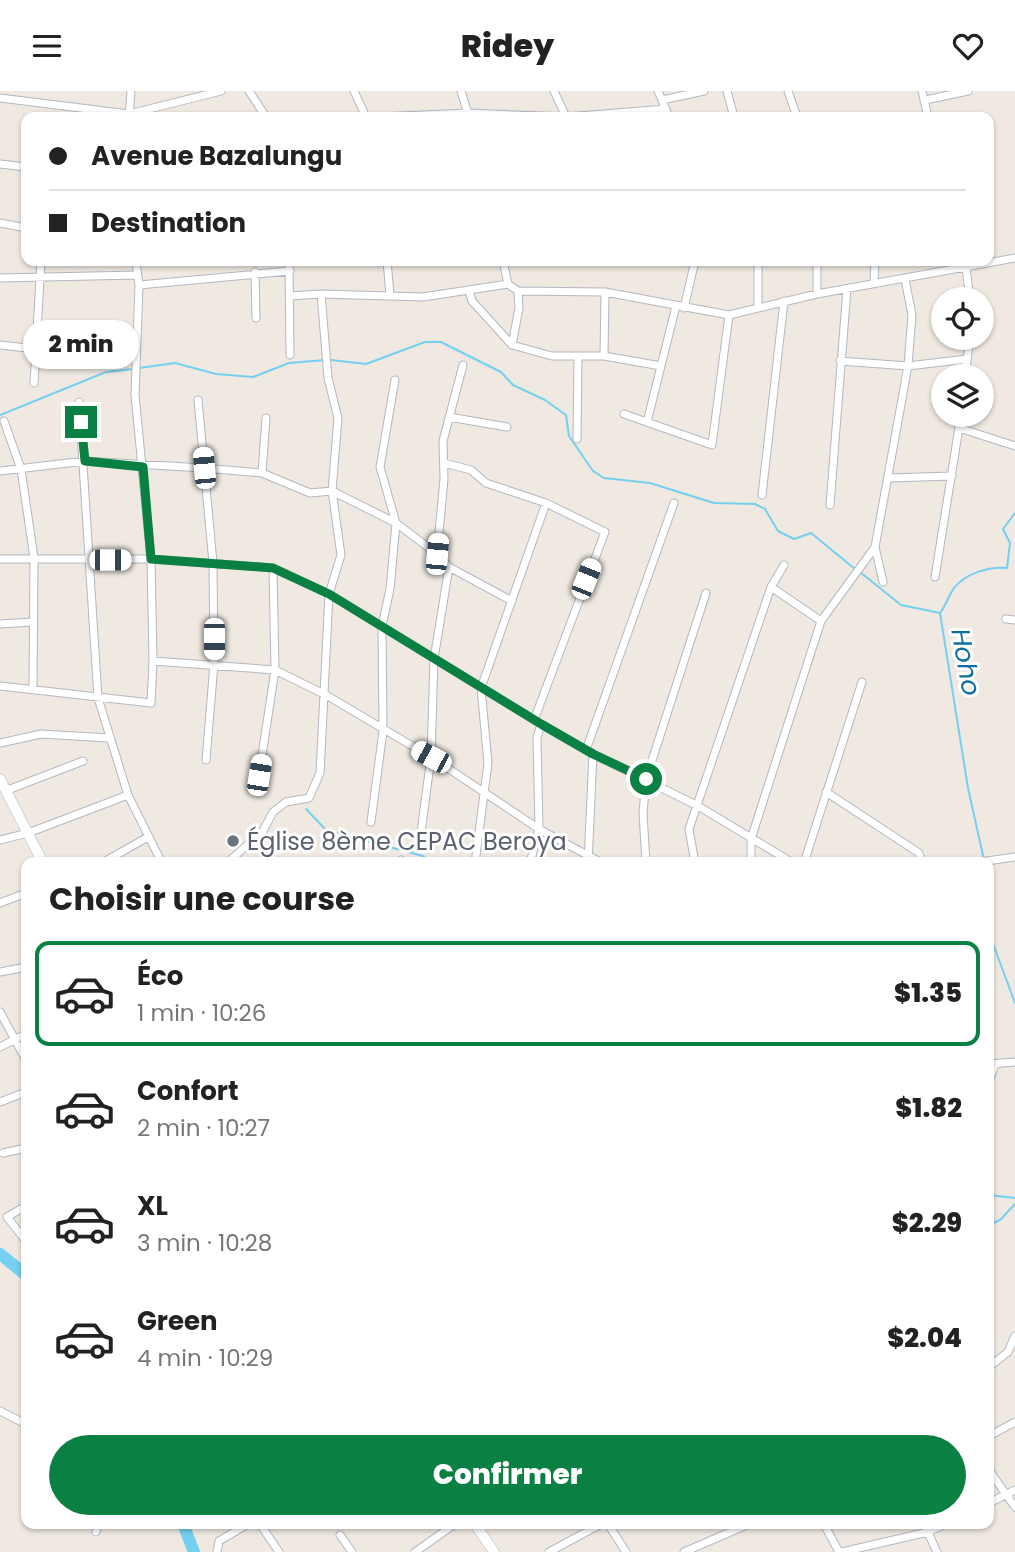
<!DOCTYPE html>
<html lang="fr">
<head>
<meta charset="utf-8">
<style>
	body { margin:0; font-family:Poppins,sans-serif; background:#f2f2f2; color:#222; height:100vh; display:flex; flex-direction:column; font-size:26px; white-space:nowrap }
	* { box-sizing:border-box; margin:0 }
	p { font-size:23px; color:#767676 }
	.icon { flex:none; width:38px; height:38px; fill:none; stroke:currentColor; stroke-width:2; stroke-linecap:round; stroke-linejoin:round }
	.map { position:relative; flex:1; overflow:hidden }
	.panel { position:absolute; left:21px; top:766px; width:973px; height:672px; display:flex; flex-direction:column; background:#fff; border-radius:14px; box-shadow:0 2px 5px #0004 }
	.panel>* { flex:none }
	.hud { position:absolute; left:21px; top:21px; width:973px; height:154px; border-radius:14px; box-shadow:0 2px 5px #0004; display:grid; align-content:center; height:154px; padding:0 28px; background:#fff }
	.buttons { position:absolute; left:931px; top:196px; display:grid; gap:14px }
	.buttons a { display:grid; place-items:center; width:63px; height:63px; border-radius:50%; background:#fff; box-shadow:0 2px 5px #0004; font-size:35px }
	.end { position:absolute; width:32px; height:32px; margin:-16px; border:9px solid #0b8043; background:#fff; box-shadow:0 0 0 4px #fff }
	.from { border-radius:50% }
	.bubble { position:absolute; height:49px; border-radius:24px; background:#fff; box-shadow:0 2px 5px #0004; font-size:23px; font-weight:800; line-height:49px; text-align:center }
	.car { position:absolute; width:21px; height:42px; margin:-21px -10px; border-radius:9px; box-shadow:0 0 5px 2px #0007; background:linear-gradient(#fff 24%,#345 0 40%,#fff 0 76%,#345 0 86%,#fff 0) }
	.hud b { display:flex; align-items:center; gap:24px; height:66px; font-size:26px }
	.hud b+b { border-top:2px solid #e0e0e0 }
	.hud i { width:18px; height:18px; background:#222 }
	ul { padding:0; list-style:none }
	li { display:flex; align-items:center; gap:21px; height:105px; margin:0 14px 10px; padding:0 14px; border:4px solid transparent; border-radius:14px }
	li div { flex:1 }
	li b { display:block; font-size:26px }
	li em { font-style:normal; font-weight:800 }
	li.selected { border-color:#0b8043 }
	li>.icon { width:63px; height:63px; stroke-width:1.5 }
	h2 { padding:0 28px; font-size:32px; line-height:84px }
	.cta { display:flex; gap:14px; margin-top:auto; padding:14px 28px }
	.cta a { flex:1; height:80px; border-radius:42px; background:#0b8043; color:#fff; font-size:28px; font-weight:800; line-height:80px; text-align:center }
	header { display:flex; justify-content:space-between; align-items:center; height:91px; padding:0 28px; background:#fff; font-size:32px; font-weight:800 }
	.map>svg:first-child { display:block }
</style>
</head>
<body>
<header><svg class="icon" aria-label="menu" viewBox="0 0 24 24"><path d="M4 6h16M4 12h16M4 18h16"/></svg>Ridey<svg class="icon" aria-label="heart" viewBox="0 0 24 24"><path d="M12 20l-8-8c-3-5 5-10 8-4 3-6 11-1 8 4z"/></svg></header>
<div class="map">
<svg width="1015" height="1461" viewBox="0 0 1015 1461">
	<rect width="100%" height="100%" fill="#efe9e1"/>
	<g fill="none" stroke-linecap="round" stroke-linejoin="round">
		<path stroke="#75cff0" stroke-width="2" d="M 331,269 L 366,273 L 425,251 L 441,251 L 501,281 L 513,294 L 545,309 L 566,324 L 569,345 L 593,380 L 604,387 L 650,392 L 714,412 L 755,413 L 765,418 L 778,440 L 794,448 L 811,442 L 855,478
			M 139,277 L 175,272 L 216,283 L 253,286 L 289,272 L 325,269
			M 0,324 L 106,281 L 134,278
			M 860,481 L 901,514 L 940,522
			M 306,718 L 326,739 L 423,765 L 431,772
			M 984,769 L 968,697 L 940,522 C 946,514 949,504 954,497 C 966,482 990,475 1007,477 L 1010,452 L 1003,438 L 1015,422
			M 989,842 L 1015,912
			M 989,1104 L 1015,1107
			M 989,1134 L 1000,1129 L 1015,1113"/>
		<path stroke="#75cff0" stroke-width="12" d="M 0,1163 L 26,1184
			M 183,1433 L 194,1461"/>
		<defs>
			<path id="street" d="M 249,0 L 266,26
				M 354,0 L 366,26
				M 461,0 L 469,26
				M 554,0 L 566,26
				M 658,0 L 669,26
				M 727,0 L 734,26
				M 788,0 L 797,26
				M 922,0 L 928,26
				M 0,7 L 129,23 L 221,0
				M 662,9 L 704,0
				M 925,9 L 968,0
				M 129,26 L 131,0
				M 379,26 L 468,22 L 566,26 L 666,18
				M 0,73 L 26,76
				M 0,132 L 26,137
				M 289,170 L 290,264
				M 387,170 L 390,204
				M 503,170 L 508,193 L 518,200 L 605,201 L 729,224 L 817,203 L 1015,167
				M 817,170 L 817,203
				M 966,177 L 970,208
				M 255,181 L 256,227
				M 0,187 L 137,184
				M 874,192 L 875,170
				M 139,194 L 290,180
				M 469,199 L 472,210 L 512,254 L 552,265 L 604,265 L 661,275
				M 289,205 L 321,203 L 423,206 L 508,193
				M 758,215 L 758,170
				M 684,217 L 695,170
				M 0,254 L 36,258
				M 512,254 L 519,217 L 518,200
				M 604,265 L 605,201
				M 840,270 L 908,275 L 967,268
				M 965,285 L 970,247
				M 34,292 L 41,170
				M 198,309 L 213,472 L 214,573 L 206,669
				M 79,311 L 98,607 L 128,704 L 162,772
				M 624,323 L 712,354 L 729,224
				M 449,326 L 507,336
				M 4,330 L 21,378 L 34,467 L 33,598
				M 647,331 L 676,215
				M 959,337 L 1015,355
				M 577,348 L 578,265
				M 444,372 L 471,379 L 486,392 L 546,412 L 605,441 L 534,629
				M 0,380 L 85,370 L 203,377 L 262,382 L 310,402 L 332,400 L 396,432 L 437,463 L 449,476 L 512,510
				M 262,382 L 266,327
				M 889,387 L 952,385
				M 762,404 L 784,210
				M 830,414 L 847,198
				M 875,456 L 883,491
				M 437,463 L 444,388 L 443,350 L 463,274
				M 0,468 L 151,468 L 273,477 L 329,503 L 541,633 L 593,663 L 698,715 L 793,772
				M 935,486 L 961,324
				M 771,496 L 821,530
				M 1006,528 L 1015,529
				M 0,533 L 32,531
				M 153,570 L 275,579 L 326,604 L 431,666 L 539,738 L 602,772
				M 0,595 L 151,612 L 153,570 L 151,468 L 135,304 L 139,194 L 136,170
				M 0,652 L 41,643 L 109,647
				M 586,659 L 674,412
				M 259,684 L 275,579 L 273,477
				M 5,700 L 83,670
				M 826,701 L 919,762 L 922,772
				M 371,731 L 383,640 L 382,535 L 390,498 L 396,432 L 380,376 L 395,289
				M 0,749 L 28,742 L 128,704
				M 420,749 L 431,666 L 434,568 L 449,476
				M 102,772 L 148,746
				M 227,772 L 263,740 L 273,721 L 286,711 L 309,707 L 320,682 L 329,503 L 341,464 L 332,400 L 338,327 L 328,287 L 321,203
				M 397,772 L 401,769
				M 475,772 L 488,672 L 481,597 L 546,412
				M 530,772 L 539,738 L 537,647 L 541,633
				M 588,772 L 593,663
				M 646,772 L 643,722 L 646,688 L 706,502
				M 695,772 L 689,738 L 771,496 L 784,474
				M 751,772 L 751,748 L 821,530 L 875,456 L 908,275 L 912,224 L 905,188
				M 804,772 L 862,591
				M 973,772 L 1015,766
				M 0,812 L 26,802
				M 0,881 L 26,876
				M 0,921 L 26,969
				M 0,956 L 26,943
				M 989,973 L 1015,971
				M 989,990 L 995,974
				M 0,1011 L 26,1001
				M 3,1062 L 26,1057
				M 26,1115 L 7,1126 L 26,1150
				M 989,1276 L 1008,1261 L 1015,1245
				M 0,1320 L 26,1333
				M 989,1345 L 1015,1331
				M 989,1379 L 1015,1416
				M 989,1412 L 1015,1399
				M 260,1433 L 279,1461
				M 608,1433 L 626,1461
				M 824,1433 L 839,1461
				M 924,1433 L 937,1461
				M 96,1441 L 98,1433
				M 340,1444 L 352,1461
				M 217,1461 L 219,1450 L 248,1433
				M 415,1461 L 455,1433
				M 549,1461 L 601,1433
				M 684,1461 L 749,1433
				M 842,1461 L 928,1441 L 945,1433"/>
			<path id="secondary" d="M 0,688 L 43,772
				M 475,1433 L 494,1461"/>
		</defs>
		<use href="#street" stroke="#b4b7c1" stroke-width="9"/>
		<use href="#secondary" stroke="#b4b7c1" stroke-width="11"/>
		<use href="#street" stroke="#fff" stroke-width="7"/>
		<use href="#secondary" stroke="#fff" stroke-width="10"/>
	</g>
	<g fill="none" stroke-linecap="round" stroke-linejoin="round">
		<path stroke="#0b8043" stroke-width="9" d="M 81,331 L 85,370 L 143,376 L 151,468 L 273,477 L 329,503 L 541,633 L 593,663 L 646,688"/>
	</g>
	<circle fill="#6b7280" stroke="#fff" stroke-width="2.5" cx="233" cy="750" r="7"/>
	<g text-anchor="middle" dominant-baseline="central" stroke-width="6" stroke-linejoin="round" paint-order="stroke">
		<g font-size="24" fill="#5b616d" stroke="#fff" text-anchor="start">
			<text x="247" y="750">Église 8ème CEPAC Beroya</text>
		</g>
		<g font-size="26" font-style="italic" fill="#0d6fa3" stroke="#fff">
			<text transform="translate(966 571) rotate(80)">Hoho</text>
		</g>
	</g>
</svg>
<div class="buttons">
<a><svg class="icon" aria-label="locate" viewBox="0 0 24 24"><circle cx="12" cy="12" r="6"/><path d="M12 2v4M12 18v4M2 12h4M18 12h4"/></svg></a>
<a><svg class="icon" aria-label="layers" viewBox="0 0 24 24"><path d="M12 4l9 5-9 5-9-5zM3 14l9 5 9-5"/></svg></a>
</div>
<i class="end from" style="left:646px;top:688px"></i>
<i class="end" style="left:81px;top:331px"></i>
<div class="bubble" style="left:23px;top:229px;width:116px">2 min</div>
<i class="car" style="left:204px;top:377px;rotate:355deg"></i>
<i class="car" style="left:437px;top:463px;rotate:5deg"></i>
<i class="car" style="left:110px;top:469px;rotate:90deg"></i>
<i class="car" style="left:586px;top:488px;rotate:22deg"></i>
<i class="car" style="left:214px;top:548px;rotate:180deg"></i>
<i class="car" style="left:431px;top:666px;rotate:298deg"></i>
<i class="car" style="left:259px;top:684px;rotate:9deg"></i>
<div class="hud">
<b><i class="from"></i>Avenue Bazalungu</b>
<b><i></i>Destination</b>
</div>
<section class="panel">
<h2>Choisir une course</h2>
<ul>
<li class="selected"><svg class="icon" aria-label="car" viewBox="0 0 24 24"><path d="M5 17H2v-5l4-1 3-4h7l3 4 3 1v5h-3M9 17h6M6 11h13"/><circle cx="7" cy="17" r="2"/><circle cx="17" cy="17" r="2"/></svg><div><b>Éco</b><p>1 min · 10:26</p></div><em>$1.35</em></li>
<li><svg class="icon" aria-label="car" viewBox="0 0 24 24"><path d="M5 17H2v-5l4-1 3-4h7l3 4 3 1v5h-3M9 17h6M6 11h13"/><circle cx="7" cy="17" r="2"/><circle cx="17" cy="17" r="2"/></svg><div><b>Confort</b><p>2 min · 10:27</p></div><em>$1.82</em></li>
<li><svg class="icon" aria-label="car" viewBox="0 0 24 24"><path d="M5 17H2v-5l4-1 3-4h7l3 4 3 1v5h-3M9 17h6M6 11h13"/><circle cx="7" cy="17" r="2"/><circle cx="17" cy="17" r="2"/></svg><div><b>XL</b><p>3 min · 10:28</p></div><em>$2.29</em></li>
<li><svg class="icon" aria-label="car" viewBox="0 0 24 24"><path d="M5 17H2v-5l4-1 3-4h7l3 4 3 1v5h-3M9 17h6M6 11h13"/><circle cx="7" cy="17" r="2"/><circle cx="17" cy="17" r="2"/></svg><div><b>Green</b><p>4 min · 10:29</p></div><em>$2.04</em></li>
</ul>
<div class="cta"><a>Confirmer</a></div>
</section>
</div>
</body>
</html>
